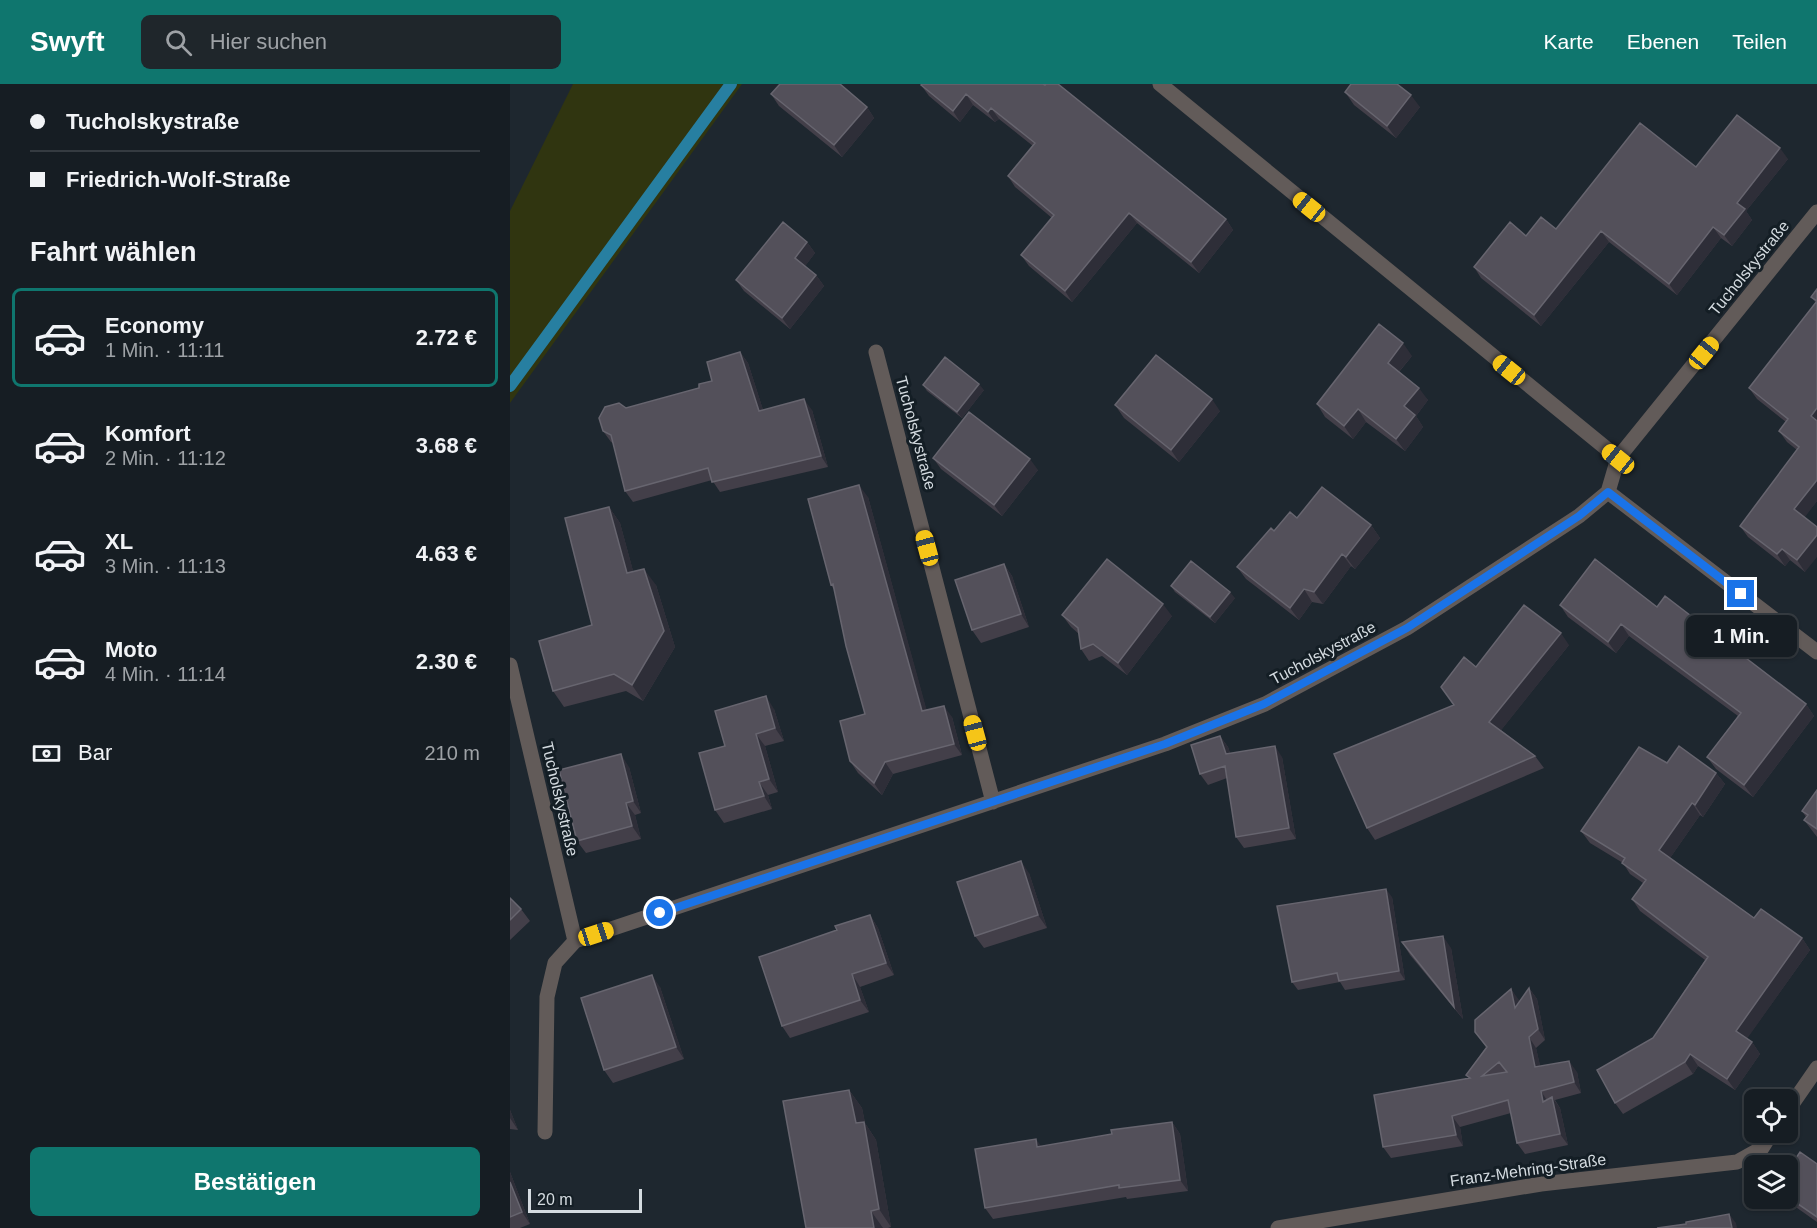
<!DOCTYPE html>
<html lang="de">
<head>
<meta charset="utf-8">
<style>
	body { margin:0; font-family:Arial,sans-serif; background:#1f262b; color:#f1f3f6; height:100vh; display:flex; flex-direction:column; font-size:22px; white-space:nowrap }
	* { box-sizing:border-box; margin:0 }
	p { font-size:20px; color:#9ea2a6 }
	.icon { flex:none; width:33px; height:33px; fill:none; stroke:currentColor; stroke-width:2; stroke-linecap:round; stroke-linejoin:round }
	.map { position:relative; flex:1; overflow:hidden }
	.details { display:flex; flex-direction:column; background:#161d23; width:510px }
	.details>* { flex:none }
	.hud { display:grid; align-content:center; height:132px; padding:0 30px; background:#161d23 }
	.controls { position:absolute; left:1234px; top:1005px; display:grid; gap:12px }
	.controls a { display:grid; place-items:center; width:54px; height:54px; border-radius:9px; background:#161d23; box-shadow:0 2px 4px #0004,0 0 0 2px #353b41; font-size:30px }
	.scale { position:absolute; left:18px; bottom:15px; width:114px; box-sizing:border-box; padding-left:6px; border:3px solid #d4dbe0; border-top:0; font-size:16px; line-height:21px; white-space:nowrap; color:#d4dbe0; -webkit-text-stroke:4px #141e25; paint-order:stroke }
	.end { position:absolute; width:27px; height:27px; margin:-14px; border:8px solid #1a73e8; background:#fff; box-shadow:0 0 0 3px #fff }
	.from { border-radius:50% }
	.bubble { position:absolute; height:42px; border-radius:9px; background:#161d23; box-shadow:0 2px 4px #0004,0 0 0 2px #353b41; font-size:20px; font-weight:600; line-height:42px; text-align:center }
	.car { position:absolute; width:18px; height:36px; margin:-18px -9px; border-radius:8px; box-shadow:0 0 4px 2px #0007; background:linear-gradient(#f5c518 24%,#345 0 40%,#f5c518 0 76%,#345 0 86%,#f5c518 0) }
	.hud b { display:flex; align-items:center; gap:21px; height:57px; font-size:22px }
	.hud b+b { border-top:2px solid #353b41 }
	.hud i { width:15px; height:15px; background:#f1f3f6 }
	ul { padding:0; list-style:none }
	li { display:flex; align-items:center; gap:18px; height:99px; margin:0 12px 9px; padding:0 18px; border:3px solid transparent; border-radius:9px }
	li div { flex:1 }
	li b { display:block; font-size:22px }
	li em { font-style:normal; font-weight:600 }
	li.current { border-color:#0f766e }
	li>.icon { width:54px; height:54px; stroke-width:1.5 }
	h2 { padding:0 30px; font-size:27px; line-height:72px }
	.pay { display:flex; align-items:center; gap:15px; height:66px; padding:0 30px; font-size:22px }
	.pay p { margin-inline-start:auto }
	.button { display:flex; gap:12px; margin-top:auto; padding:12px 30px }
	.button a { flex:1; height:69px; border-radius:9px; background:#0f766e; color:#fff; font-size:24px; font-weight:600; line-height:69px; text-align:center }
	header { display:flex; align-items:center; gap:36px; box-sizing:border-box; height:84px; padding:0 30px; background:#0f766e; color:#fff }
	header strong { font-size:28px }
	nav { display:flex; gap:33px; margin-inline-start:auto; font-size:21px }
	.search { width:420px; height:54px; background:#1f262b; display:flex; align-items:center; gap:15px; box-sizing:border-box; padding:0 21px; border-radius:9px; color:#9ea2a6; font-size:22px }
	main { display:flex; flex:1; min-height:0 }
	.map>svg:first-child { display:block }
</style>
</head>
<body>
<header>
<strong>Swyft</strong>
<div class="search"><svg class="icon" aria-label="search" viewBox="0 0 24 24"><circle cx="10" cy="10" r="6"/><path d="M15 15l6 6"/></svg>Hier suchen</div>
<nav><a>Karte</a><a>Ebenen</a><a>Teilen</a></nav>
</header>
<main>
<section class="details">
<div class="hud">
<b><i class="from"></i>Tucholskystraße</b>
<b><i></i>Friedrich-Wolf-Straße</b>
</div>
<h2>Fahrt wählen</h2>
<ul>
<li class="current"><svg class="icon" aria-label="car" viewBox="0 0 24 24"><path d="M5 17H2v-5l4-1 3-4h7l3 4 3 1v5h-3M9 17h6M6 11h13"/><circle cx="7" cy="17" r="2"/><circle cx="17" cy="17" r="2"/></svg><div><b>Economy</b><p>1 Min. · 11:11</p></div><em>2.72 €</em></li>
<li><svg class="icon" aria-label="car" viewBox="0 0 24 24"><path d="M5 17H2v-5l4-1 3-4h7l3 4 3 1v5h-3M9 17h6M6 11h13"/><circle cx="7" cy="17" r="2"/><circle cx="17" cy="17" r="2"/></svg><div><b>Komfort</b><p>2 Min. · 11:12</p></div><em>3.68 €</em></li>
<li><svg class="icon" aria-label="car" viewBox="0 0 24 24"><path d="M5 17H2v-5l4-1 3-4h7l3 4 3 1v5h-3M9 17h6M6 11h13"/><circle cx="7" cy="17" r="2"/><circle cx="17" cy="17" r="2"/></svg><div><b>XL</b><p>3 Min. · 11:13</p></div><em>4.63 €</em></li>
<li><svg class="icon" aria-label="car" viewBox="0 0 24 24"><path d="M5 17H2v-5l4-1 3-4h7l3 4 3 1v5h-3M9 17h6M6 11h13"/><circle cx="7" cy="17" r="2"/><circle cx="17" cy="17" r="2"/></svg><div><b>Moto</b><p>4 Min. · 11:14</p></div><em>2.30 €</em></li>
</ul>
<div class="pay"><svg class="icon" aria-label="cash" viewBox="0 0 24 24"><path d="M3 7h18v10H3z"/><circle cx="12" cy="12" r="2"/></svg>Bar<p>210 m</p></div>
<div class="button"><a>Bestätigen</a></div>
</section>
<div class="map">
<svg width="1307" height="1144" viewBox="0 0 1307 1144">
	<rect width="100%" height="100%" fill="#1e272f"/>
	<path fill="#303510" d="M 63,0 L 232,0 L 0,319 L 0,127 Z"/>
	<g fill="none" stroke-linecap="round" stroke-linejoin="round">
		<path stroke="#277fa1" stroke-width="12" d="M 0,302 L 221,0"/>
		<path stroke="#625b59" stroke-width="15" d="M 366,268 L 483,718
			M 1108,374 L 1307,128
			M 1098,408 L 1307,568
			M 0,581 L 65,857 L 45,879 L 37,913 L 35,1048
			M 65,857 L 655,660 L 755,620 L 897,544 L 1069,432 L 1098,408 L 1108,374 L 650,0
			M 1278,1026 L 1307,984
			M 768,1144 L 1031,1100 L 1227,1078 L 1252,1064 L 1262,1048"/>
	</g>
	<path fill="#433f49" d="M 533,0 L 716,135 L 723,146 L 689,189 L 627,139 L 562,218 L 519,182 L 511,171 L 542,134 L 505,103 L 498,92 L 523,62 L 489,35 L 485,38 L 463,21 L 450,38 L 419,12 L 411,1 Z
		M 835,8 L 910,23 L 886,54 L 844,21 Z
		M 261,10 L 357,23 L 364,34 L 332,73 L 269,22 Z
		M 1278,75 L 1236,127 L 1242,136 L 1222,162 L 1211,154 L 1167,211 L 1099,158 L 1031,242 L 971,194 L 964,183 L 1016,152 L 1046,145 L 1186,83 Z
		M 297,158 L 305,169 L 295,182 L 306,191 L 314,202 L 280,245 L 234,207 L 226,196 Z
		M 1307,205 L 1307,417 L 1294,433 L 1295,488 L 1280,476 L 1275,482 L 1238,453 L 1230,442 L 1287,366 L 1277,358 L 1269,347 L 1276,338 L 1247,315 L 1239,304 L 1306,219 L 1301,213 Z
		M 230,268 L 238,279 L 253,326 L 302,326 L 318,383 L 210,408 L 202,396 L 123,418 L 115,407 L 103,359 L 101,358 L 93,347 L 189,304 L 202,297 Z
		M 902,272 L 889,288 L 918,316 L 906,332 L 913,343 L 895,367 L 856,338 L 843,355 L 815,333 L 807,320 Z
		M 413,301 L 474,306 L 452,334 L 417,307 Z
		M 605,321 L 710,327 L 669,378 L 614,334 Z
		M 423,374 L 528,386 L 492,432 L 431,385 Z
		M 358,413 L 416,625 L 442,633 L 452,671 L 383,690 L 372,711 L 348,689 L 340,677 L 355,630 L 325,507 L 321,501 Z
		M 99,423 L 110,439 L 123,487 L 146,501 L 165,563 L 133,617 L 116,607 L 54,623 L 43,607 L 82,541 Z
		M 787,434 L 861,441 L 870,454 L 845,485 L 841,482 L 813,520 L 802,518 L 789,536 L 736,495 L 727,483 L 764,447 Z
		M 494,480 L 502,492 L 519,543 L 471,559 L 462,546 Z
		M 661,502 L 725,514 L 705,539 L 665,508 Z
		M 1050,521 L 1147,523 L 1296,620 L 1304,632 L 1243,713 L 1206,685 L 1197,673 L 1228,632 L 1119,552 L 1106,569 L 1058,533 Z
		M 552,531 L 662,532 L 617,591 L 592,572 L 579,577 L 571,565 L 569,550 L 561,543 Z
		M 1059,561 L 991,646 L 1025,672 L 1034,684 L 865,756 L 857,744 L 944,621 L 966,583 Z
		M 264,625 L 274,657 L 255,662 L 268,708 L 258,711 L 262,725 L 214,739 L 205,726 L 215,662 Z
		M 710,652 L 718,663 L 720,669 L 772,673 L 786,755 L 734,764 L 726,753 L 717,694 L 698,701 L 690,690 Z
		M 119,683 L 131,729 L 125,731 L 131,755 L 76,769 L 67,757 Z
		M 1206,689 L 1215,700 L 1193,733 L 1190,731 L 1160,774 L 1244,834 L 1292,854 L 1300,866 L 1237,954 L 1242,958 L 1250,970 L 1225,1006 L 1188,982 L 1183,990 L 1113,1030 L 1105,1019 L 1143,954 L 1195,876 L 1130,827 L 1122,815 L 1133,799 L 1120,790 L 1113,779 L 1080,759 L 1071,747 Z
		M 1307,706 L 1307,753 L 1294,736 L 1296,733 L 1292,727 Z
		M 519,789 L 537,844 L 474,864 L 465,852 Z
		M 882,813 L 895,896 L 835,906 L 830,898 L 788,906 L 782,898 Z
		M 0,814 L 11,825 L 20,837 L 0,856 Z
		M 360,831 L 368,844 L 384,891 L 350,903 L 359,928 L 280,954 L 272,942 L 327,846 Z
		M 892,858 L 941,864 L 953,935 L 900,871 Z
		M 150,903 L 174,975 L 103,999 L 94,986 Z
		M 1019,904 L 1027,915 L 1035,956 L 1026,964 L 1030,982 L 1067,988 L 1071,1009 L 1045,1016 L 1050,1024 L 1058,1061 L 1015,1070 L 1007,1059 L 1001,1029 L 950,1043 L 953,1062 L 881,1074 L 873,1063 L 959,994 L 956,991 L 976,963 L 965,948 L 1001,905 L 1009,918 Z
		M 339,1006 L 352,1024 L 355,1039 L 366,1056 L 381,1143 L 378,1144 L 296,1144 Z
		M 0,1026 L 8,1046 L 0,1045 Z
		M 662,1038 L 670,1050 L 678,1107 L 617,1115 L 616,1113 L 483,1135 L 475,1124 L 532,1062 L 602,1050 Z
		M 1307,1080 L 1307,1138 L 1273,1114 L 1278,1114 L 1278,1086 Z
		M 0,1088 L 20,1140 L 10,1144 L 0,1144 Z"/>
	<path fill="#2e2e38" d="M 456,10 L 463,21 L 450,38 L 443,27 Z
		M 901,11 L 910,23 L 886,54 L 877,42 Z
		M 357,23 L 364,34 L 332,73 L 324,61 Z
		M 481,24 L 489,35 L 485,38 L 478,28 Z
		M 1270,64 L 1278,75 L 1236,127 L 1242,136 L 1222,162 L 1214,151 L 1227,119 Z
		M 619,129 L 627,139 L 562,218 L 555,207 Z
		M 716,135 L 723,146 L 689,189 L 681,178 Z
		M 1203,143 L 1211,154 L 1167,211 L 1159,200 Z
		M 1091,147 L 1099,158 L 1031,242 L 1024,231 Z
		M 297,158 L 305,169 L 293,185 L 285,174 Z
		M 306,191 L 314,202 L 280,245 L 272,234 Z
		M 893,259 L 902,272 L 886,291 L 878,279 Z
		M 230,268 L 238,279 L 257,338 L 249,327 Z
		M 469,300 L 474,306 L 452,334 L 447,328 Z
		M 909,304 L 918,316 L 906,332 L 913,343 L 895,367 L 886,355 L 894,322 Z
		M 294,315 L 302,326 L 318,383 L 311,372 Z
		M 702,315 L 710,327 L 669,378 L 661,366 Z
		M 1307,324 L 1307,341 L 1301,332 Z
		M 848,325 L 856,338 L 843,355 L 834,342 Z
		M 520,375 L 528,386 L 492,432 L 484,421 Z
		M 1307,396 L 1307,417 L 1292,437 L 1284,425 Z
		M 349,401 L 358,413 L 420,638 L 412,627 Z
		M 99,423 L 110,439 L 128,505 L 117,489 Z
		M 861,441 L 870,454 L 845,485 L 836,473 Z
		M 1307,451 L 1307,473 L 1295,488 L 1287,476 Z
		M 1272,465 L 1280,476 L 1275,482 L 1267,470 Z
		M 832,470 L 841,482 L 813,520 L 804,508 Z
		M 494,480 L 502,492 L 519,543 L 511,530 Z
		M 134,485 L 146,501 L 165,563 L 133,617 L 122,601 Z
		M 794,505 L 802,518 L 789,536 L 780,524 Z
		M 720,508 L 725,514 L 705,539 L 700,533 Z
		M 653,520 L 662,532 L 617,591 L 608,579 Z
		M 1111,540 L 1119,552 L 1106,569 L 1098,558 Z
		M 1051,549 L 1059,561 L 988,650 L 979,638 Z
		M 256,612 L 264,625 L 274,657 L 265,644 Z
		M 1296,620 L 1304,632 L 1243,713 L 1234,701 Z
		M 434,622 L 442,633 L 452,671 L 444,660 Z
		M 246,650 L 255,662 L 268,708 L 259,695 Z
		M 710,652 L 718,663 L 724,681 L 716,670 Z
		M 765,662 L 772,673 L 786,755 L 779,744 Z
		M 111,670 L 119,683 L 131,729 L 123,717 Z
		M 375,678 L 383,690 L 372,711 L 364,699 Z
		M 1206,689 L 1215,700 L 1193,733 L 1185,721 Z
		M 249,698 L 258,711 L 262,725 L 254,712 Z
		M 116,719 L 125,731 L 131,755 L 122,742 Z
		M 1182,719 L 1190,731 L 1158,777 L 1149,766 Z
		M 511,777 L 519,789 L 537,844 L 528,831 Z
		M 876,805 L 882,813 L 895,896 L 889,887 Z
		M 360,831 L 368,844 L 384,891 L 376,879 Z
		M 933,852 L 941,864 L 953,935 L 944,923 Z
		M 1292,854 L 1300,866 L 1234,959 L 1226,947 Z
		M 342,890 L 350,903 L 359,928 L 350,916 Z
		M 142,891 L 150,903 L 174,975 L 166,963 Z
		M 1019,904 L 1027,915 L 1035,956 L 1028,945 Z
		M 1001,905 L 1009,916 L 1012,935 L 1005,924 Z
		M 1019,953 L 1026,964 L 1033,994 L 1025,983 Z
		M 1242,958 L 1250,970 L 1225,1006 L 1217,995 Z
		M 1180,970 L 1188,982 L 1183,990 L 1175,978 Z
		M 1059,977 L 1067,988 L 1071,1009 L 1064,998 Z
		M 339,1006 L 352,1024 L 355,1039 L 366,1056 L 381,1143 L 369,1125 L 346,1039 Z
		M 1031,1007 L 1038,1018 L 1033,1018 Z
		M 1042,1013 L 1050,1024 L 1058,1061 L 1050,1050 Z
		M 0,1026 L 8,1046 L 0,1034 Z
		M 942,1032 L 950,1043 L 953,1062 L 946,1051 Z
		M 662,1038 L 670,1050 L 678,1107 L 670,1096 Z
		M 526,1055 L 534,1066 L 527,1063 Z
		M 0,1088 L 20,1140 L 12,1128 L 0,1098 Z
		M 361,1127 L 373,1144 L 364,1144 Z
		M 1219,1130 L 1226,1139 L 1227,1144 L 1222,1144 Z"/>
	<path fill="#53505a" stroke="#67656f" stroke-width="1.5" fill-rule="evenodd" d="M 270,0 L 330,0 L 357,23 L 324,61 L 261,10 Z
		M 412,0 L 533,0 L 535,1 L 536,0 L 548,0 L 716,135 L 681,178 L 619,129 L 555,207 L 511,171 L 544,131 L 498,92 L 525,59 L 481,24 L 478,28 L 456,10 L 443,27 L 411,1 Z
		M 841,0 L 887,0 L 901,11 L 877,42 L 835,8 Z
		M 1227,31 L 1270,64 L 1227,119 L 1235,125 L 1214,151 L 1203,143 L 1159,200 L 1091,147 L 1024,231 L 964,183 L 1000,138 L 1016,152 L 1031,133 L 1046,145 L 1130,39 L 1186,83 Z
		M 273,138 L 297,158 L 285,174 L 306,191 L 272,234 L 226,196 Z
		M 1307,205 L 1307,217 L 1301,213 Z
		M 1307,217 L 1307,324 L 1301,332 L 1307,337 L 1307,396 L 1284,425 L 1307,443 L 1307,451 L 1287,476 L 1272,465 L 1267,470 L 1230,442 L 1289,363 L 1269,347 L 1278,335 L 1239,304 Z
		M 869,240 L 893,259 L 878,279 L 909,304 L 894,322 L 905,331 L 886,355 L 848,325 L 834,342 L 807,320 Z
		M 230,268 L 249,327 L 294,315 L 311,372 L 202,398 L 198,384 L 115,407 L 101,351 L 93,347 L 89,334 L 95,323 L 109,319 L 116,324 L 189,304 L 189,300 L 202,297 L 197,278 Z
		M 646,271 L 702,315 L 661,366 L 605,321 Z
		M 435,273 L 469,300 L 447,328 L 413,301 Z
		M 459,328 L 520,375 L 484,421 L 423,374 Z
		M 349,401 L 412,627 L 434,622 L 444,660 L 375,678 L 364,699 L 340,677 L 330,637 L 355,630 L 336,562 L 323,500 L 321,501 L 298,415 Z
		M 812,403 L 861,441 L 836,473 L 832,470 L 804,508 L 794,505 L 780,524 L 727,483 L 761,444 L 764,447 L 780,428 L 787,434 Z
		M 99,423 L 117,489 L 134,485 L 154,547 L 122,601 L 104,590 L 43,607 L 29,557 L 82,541 L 55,434 Z
		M 597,475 L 653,520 L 608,579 L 583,560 L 571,565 L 568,544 L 552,531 Z
		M 1085,475 L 1147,523 L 1155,512 L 1296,620 L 1234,701 L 1197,673 L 1231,629 L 1111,540 L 1098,558 L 1050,521 Z
		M 681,477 L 720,508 L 700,533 L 661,502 Z
		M 494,480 L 511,530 L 462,546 L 445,496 Z
		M 1014,521 L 1051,549 L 979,638 L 1025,672 L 857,744 L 824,670 L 944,621 L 931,603 L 954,573 L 966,583 Z
		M 256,612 L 265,644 L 246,650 L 259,695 L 249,698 L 254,712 L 205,726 L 189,669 L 215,662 L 205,627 Z
		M 710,652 L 716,670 L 765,662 L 779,744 L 726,753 L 715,682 L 690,690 L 681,661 Z
		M 1169,662 L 1206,689 L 1185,721 L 1182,719 L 1149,766 L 1244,834 L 1251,825 L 1292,854 L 1226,947 L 1242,958 L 1217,995 L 1180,970 L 1175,978 L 1105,1019 L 1087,986 L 1143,954 L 1198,873 L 1122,815 L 1136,796 L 1112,779 L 1115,774 L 1071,747 L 1129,663 L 1157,679 Z
		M 111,670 L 123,717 L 116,719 L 122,742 L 67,757 L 49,686 Z
		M 1307,706 L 1307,745 L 1294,736 L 1298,731 L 1292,727 Z
		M 511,777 L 528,831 L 465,852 L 447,798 Z
		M 876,805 L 889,887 L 829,897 L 827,889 L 782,898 L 767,822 Z
		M 0,814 L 11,825 L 0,836 Z
		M 360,831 L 376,879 L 342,890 L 350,916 L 272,942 L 249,873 L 327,846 L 325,842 Z
		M 933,852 L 944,923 L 892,858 Z
		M 142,891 L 166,963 L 94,986 L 71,914 Z
		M 1019,904 L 1028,945 L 1019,953 L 1025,983 L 1059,977 L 1064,998 L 1031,1007 L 1033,1018 L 1042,1013 L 1050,1050 L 1007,1059 L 998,1016 L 942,1032 L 946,1051 L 873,1063 L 864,1011 L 960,994 L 956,991 L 977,963 L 965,948 L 965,936 L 1001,905 L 1005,924 ZM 989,978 L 997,988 L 972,992 Z
		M 339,1006 L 346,1039 L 354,1038 L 369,1125 L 361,1127 L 364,1144 L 296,1144 L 273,1017 Z
		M 662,1038 L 670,1096 L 609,1104 L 609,1101 L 475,1124 L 465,1065 L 526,1055 L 527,1063 L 602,1050 L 601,1046 Z
		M 1290,1068 L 1307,1080 L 1307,1133 L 1278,1113 L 1278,1086 Z
		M 0,1098 L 12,1128 L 0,1133 Z
		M 1219,1130 L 1222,1144 L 1147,1144 L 1176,1140 L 1176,1138 Z"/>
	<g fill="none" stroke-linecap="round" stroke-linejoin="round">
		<path stroke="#1a73e8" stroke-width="8" d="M 150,829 L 655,660 L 754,620 L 897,544 L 1069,432 L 1098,408 L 1231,510"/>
	</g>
	<g text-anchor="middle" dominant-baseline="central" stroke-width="6" stroke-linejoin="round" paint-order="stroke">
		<g font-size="16" fill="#d4dbe0" stroke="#141e25">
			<text transform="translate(1239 184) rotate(-51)">Tucholskystraße</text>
			<text transform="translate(406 349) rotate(75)">Tucholskystraße</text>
			<text transform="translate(813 569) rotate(-28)">Tucholskystraße</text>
			<text transform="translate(50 715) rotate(77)">Tucholskystraße</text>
			<text transform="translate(1018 1086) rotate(-8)">Franz-Mehring-Straße</text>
		</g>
	</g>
</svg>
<div class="controls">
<a><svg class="icon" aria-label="locate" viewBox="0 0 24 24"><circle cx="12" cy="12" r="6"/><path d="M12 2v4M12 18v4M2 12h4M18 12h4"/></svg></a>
<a><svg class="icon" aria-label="layers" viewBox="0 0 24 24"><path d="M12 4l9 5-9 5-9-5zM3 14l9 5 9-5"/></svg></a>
</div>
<div class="scale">20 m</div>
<i class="end from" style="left:150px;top:829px"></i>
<i class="end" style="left:1231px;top:510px"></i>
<div class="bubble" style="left:1176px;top:531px;width:111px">1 Min.</div>
<i class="car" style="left:799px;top:123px;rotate:309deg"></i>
<i class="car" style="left:1194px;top:269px;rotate:39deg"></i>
<i class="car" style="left:999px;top:286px;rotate:309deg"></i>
<i class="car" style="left:1108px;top:375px;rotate:309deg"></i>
<i class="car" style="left:417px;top:464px;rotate:345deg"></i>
<i class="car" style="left:465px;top:649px;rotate:345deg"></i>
<i class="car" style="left:86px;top:850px;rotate:72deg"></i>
</div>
</main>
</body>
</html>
